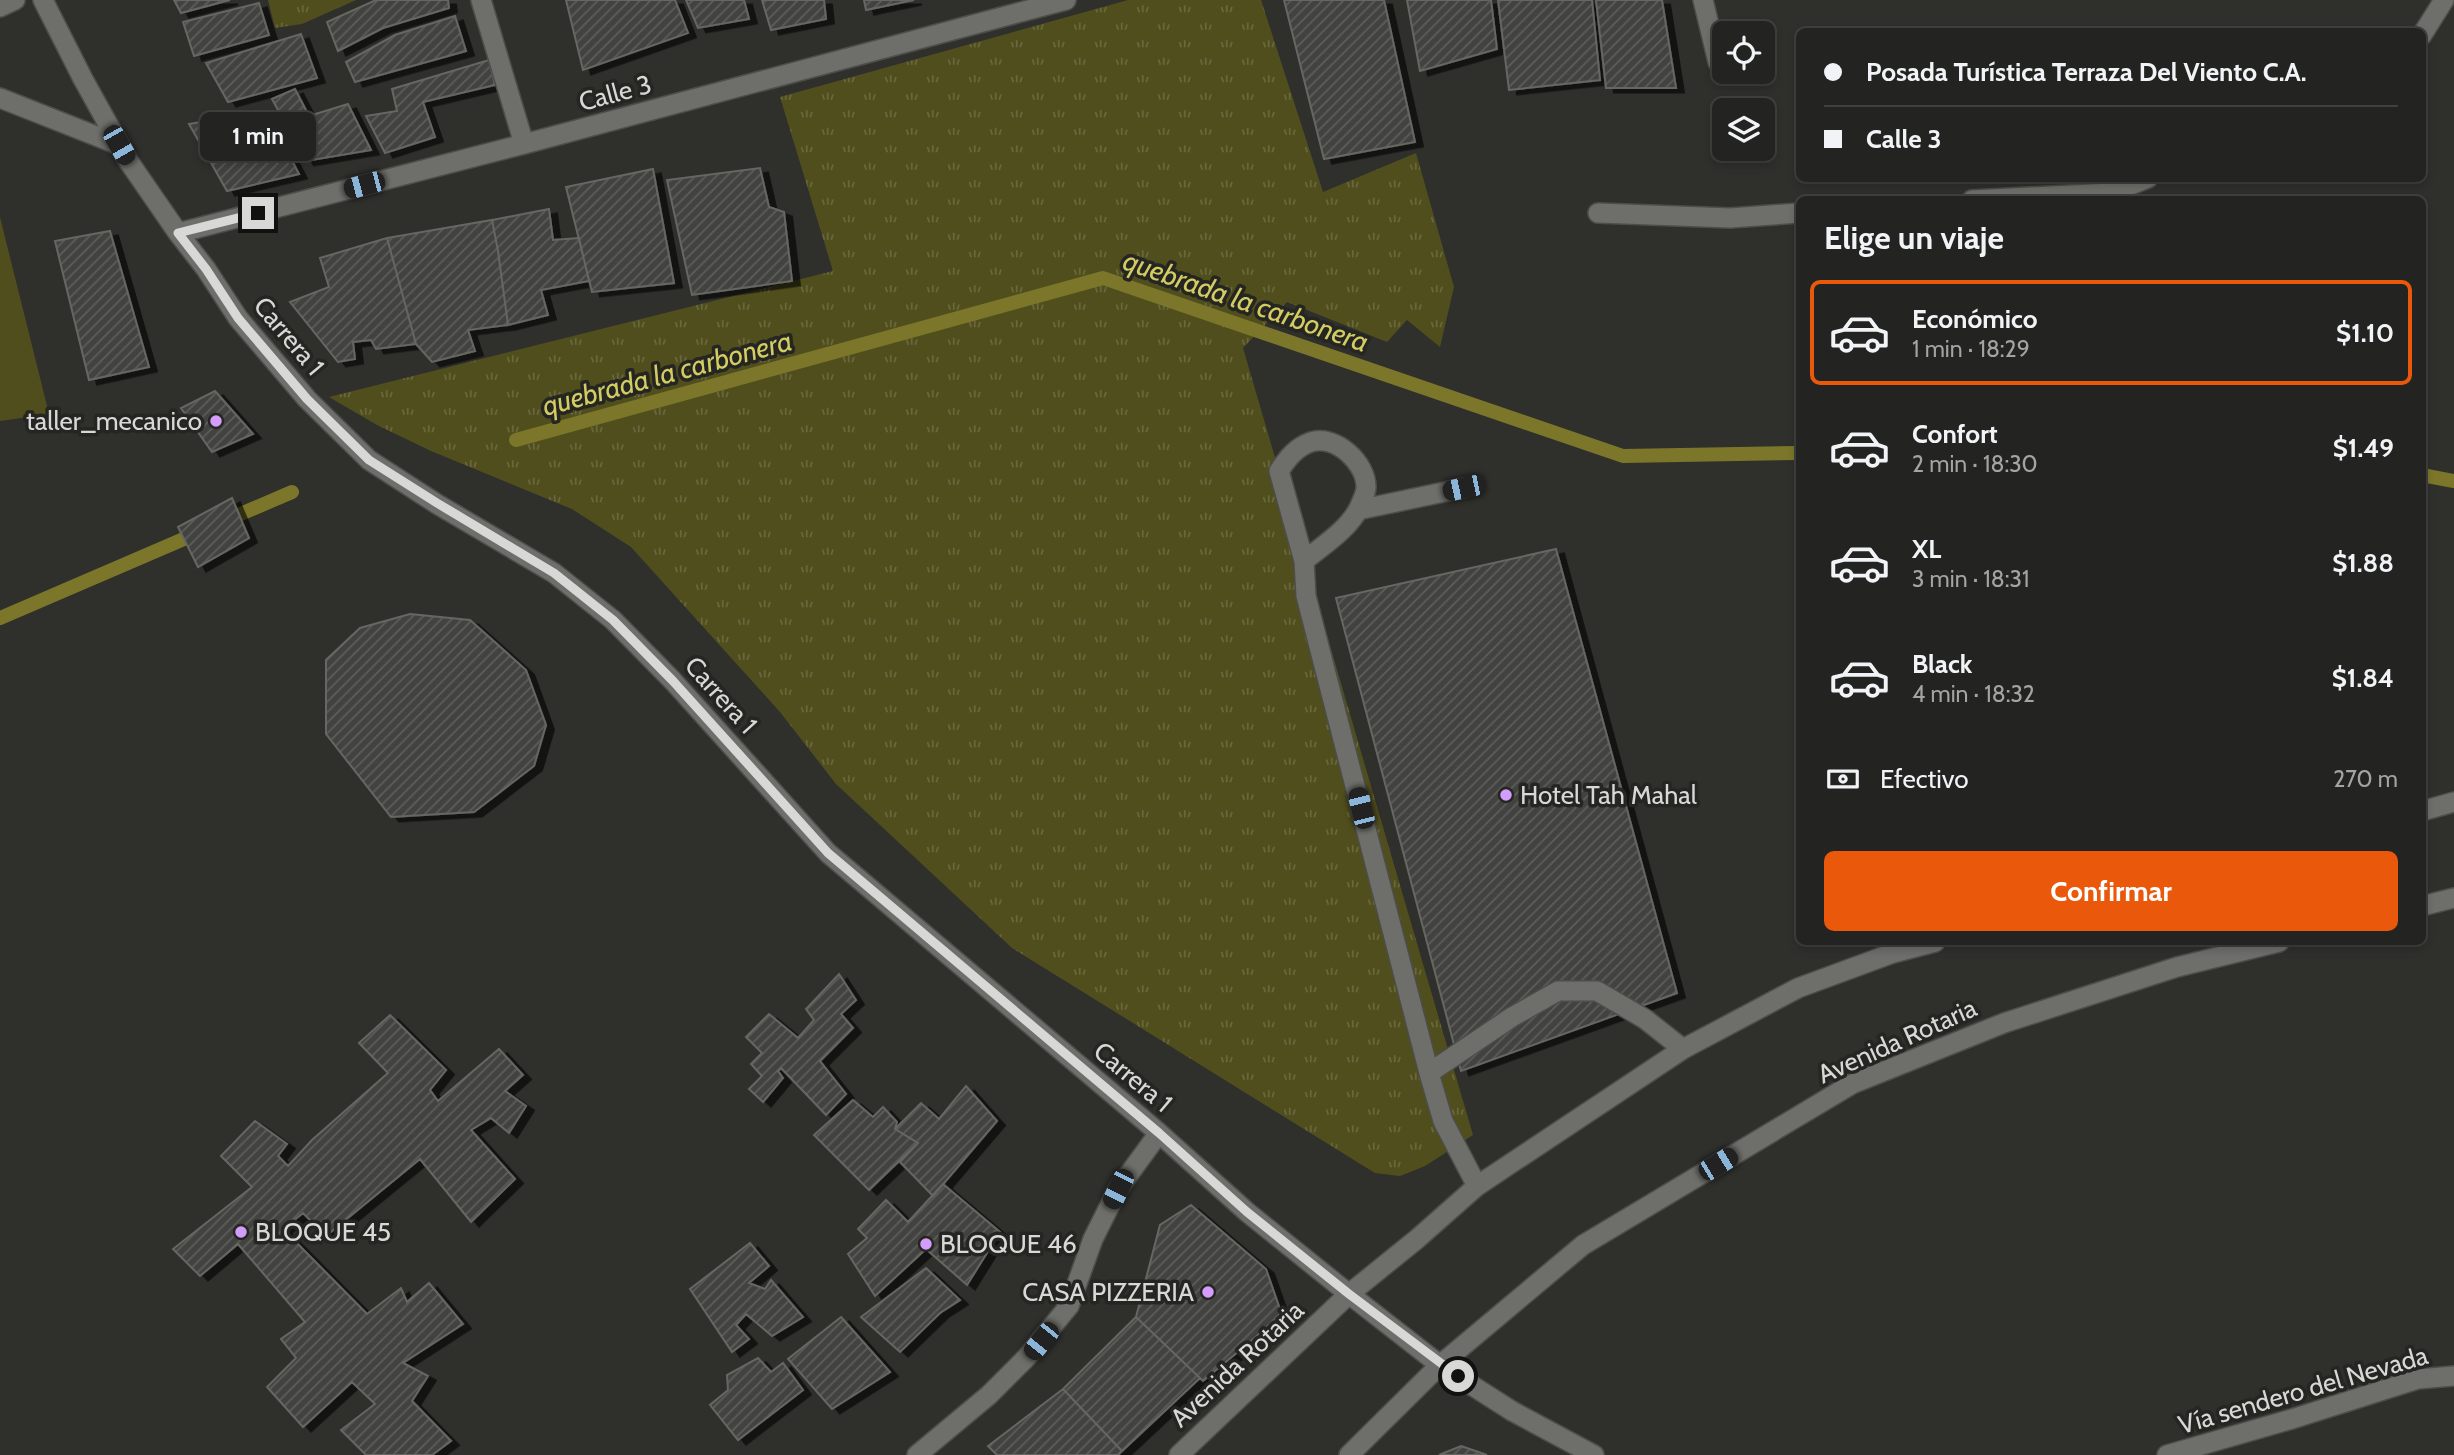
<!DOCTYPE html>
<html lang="es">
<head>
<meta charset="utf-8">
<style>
	body { margin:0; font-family:Cabin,sans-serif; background:#2b2b2a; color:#f1f3f6; height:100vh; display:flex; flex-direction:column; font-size:26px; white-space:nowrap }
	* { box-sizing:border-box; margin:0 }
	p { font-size:23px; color:#a3a4a5 }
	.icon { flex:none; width:38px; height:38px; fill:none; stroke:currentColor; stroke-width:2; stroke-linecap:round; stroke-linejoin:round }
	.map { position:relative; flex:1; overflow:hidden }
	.panel { position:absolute; left:1796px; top:196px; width:630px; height:749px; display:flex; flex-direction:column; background:#232321; border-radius:10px; box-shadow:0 4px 10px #0003,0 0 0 2px #40403f }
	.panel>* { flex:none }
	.banner { position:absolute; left:1796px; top:28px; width:630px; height:154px; border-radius:10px; box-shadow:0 4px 10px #0003,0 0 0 2px #40403f; display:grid; align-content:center; height:154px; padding:0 28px; background:#232321 }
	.buttons { position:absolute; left:1712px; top:21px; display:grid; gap:14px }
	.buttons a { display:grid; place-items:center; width:63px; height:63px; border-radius:10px; background:#232321; box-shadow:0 4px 10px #0003,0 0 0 2px #40403f; font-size:35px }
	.end { position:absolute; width:32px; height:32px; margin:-16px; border:9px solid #d8d8d6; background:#111; box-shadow:0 0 0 4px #111 }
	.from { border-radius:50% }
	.bubble { position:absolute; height:49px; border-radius:10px; background:#232321; box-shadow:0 4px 10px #0003,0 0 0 2px #40403f; font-size:23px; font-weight:700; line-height:49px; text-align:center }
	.car { position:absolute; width:21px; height:42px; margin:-21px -10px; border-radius:9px; box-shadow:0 0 5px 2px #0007; background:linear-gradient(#222 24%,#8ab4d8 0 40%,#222 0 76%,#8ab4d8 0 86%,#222 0) }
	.banner b { display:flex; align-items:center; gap:24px; height:66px; font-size:26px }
	.banner b+b { border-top:2px solid #40403f }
	.banner i { width:18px; height:18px; background:#f1f3f6 }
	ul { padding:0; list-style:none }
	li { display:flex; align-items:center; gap:21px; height:105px; margin:0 14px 10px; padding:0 14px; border:4px solid transparent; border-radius:10px }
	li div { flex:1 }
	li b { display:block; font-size:26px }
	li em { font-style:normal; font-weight:700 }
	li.on { border-color:#ea580c }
	li>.icon { width:63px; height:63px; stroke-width:1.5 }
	h2 { padding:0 28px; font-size:32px; line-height:84px }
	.pay { display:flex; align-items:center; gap:18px; height:77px; padding:0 28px; font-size:26px }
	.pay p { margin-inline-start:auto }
	.primary-button { display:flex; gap:14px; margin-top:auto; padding:14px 28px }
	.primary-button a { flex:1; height:80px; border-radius:10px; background:#ea580c; color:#fff; font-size:28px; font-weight:700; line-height:80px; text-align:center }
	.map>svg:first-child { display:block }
</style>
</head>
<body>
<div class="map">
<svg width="2454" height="1455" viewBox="0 0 2454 1455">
	<defs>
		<pattern id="grass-tufts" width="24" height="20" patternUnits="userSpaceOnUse" patternTransform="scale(1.75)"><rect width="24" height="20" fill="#514e1d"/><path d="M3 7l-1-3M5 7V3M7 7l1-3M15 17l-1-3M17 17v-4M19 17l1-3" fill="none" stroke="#69673d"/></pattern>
		<pattern id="building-hatch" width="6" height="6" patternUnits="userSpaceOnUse" patternTransform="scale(1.75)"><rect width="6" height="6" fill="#43433f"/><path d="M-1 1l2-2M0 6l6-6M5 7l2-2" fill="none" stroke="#5d5d5a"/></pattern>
		<filter id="shadow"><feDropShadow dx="8" dy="4.5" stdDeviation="0" flood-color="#0009"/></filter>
	</defs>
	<rect width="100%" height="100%" fill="#2f2f2c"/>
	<path fill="url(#grass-tufts)" d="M 268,0 L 356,0 L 302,24 L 275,28 Z
		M 1128,0 L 1261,0 L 1323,192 L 1416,153 L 1454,287 L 1440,347 L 1407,320 L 1387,342 L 1287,302 L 1243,348 L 1473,1135 L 1425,1166 L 1400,1176 L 1375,1173 L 1012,948 L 836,784 L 780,712 L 631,547 L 572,509 L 431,451 L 377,425 L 329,397 L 833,271 L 780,97 Z"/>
	<path fill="#514e1d" d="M 0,217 L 49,414 L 0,421 Z"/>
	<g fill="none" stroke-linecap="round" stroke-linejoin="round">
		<path stroke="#7b762a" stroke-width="14" d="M 516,440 L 1103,278 L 1623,456 L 1799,453
			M 2422,475 L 2454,481
			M 222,522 L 292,492
			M 0,618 L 200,532"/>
	</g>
	<path fill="url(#building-hatch)" stroke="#666662" stroke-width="2" filter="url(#shadow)" d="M 174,0 L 230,0 L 181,13 Z
		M 376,0 L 448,0 L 449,8 L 383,28 L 338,51 L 327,22 Z
		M 566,0 L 675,0 L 688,33 L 583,70 Z
		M 686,0 L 744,0 L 749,19 L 698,28 Z
		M 762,0 L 824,0 L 826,19 L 771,30 Z
		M 864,0 L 914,0 L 866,10 Z
		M 1284,0 L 1384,0 L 1415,142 L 1324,159 Z
		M 1407,0 L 1491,0 L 1497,49 L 1420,71 Z
		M 1498,0 L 1592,0 L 1600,80 L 1509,90 Z
		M 1596,0 L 1662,0 L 1676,88 L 1606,88 Z
		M 259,3 L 269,35 L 194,56 L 183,22 Z
		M 455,16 L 466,51 L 355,82 L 346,62 L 395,35 Z
		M 301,34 L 317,78 L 228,102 L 206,63 Z
		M 489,60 L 495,85 L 423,102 L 435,137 L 385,153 L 366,116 L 397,111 L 392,89 Z
		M 295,89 L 309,116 L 348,104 L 371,150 L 306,161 L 272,99 Z
		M 266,111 L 299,174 L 227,191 L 189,124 Z
		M 760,168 L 769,207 L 784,212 L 792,281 L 692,295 L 667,180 Z
		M 653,169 L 674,283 L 592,292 L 566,187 Z
		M 549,209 L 553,240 L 579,238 L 589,281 L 541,290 L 548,315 L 508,325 L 498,251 L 492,220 Z
		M 492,220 L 498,251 L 508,325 L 468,330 L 475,351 L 432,362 L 416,344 L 387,238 Z
		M 110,231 L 149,367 L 89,380 L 55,241 Z
		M 387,238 L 416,344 L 376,349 L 371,340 L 353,342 L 355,359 L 338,362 L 290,302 L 329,287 L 320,258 Z
		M 215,391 L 253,434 L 212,452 L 181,408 Z
		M 232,498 L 249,538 L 198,567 L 178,527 Z
		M 1556,549 L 1677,993 L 1461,1071 L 1336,598 Z
		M 410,614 L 470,620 L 526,670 L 546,725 L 534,766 L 474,812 L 391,817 L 326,734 L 326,660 L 360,628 Z
		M 839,974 L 856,1000 L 841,1014 L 853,1028 L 820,1061 L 846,1094 L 826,1115 L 781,1068 L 778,1071 L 783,1078 L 763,1102 L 749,1089 L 762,1076 L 751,1064 L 762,1053 L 746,1037 L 769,1014 L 798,1038 L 814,1020 L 806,1009 Z
		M 390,1015 L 446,1070 L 430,1090 L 438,1101 L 499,1049 L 523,1075 L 505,1091 L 526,1106 L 509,1133 L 491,1118 L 471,1130 L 515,1179 L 471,1222 L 420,1159 L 326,1236 L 303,1213 L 283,1229 L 367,1314 L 401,1288 L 407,1302 L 429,1283 L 463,1324 L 403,1363 L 428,1376 L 412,1401 L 451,1441 L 432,1455 L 366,1455 L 341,1430 L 375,1404 L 352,1382 L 303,1427 L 267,1387 L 296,1358 L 281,1339 L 305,1322 L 238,1244 L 200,1276 L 173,1249 L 252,1187 L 221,1156 L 255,1121 L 287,1144 L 278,1156 L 288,1166 L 312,1140 L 388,1073 L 359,1043 Z
		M 966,1086 L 997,1121 L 933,1196 L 900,1162 L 918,1143 L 895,1129 L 921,1103 L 939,1119 Z
		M 853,1100 L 873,1117 L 883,1107 L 897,1122 L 895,1129 L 918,1143 L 869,1190 L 814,1135 Z
		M 943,1184 L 1000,1232 L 967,1285 L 926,1249 L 875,1296 L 848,1254 L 867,1238 L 858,1229 L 886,1200 L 908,1222 Z
		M 1191,1205 L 1266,1269 L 1282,1315 L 1203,1381 L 1136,1317 L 1160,1225 Z
		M 750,1243 L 769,1266 L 749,1283 L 765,1289 L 771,1280 L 803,1317 L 772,1336 L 746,1314 L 736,1325 L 749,1339 L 732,1352 L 690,1289 Z
		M 926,1268 L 960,1300 L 940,1313 L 900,1352 L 861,1317 Z
		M 841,1317 L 890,1372 L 832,1409 L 788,1359 Z
		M 1136,1317 L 1200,1378 L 1122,1451 L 1063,1389 Z
		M 758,1358 L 771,1372 L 783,1363 L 803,1390 L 738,1440 L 710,1405 L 728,1390 L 727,1375 Z
		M 1063,1389 L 1122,1451 L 1118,1455 L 997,1455 L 988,1446 Z
		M 1461,1446 L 1487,1455 L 1439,1455 Z"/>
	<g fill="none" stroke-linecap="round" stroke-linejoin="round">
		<defs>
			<path id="service" d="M 2422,35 L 2444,0
				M 1972,200 L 2111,193 L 2148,178
				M 1598,213 L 1730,218 L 1799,213
				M 1358,510 L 1463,488
				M 1304,561 C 1322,546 1348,530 1359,508 C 1361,503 1366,493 1366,488 C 1367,463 1335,434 1311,442 C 1296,447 1287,459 1279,471 L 1304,561 L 1306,596 L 1429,1073 L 1443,1121 L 1477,1186
				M 1429,1073 L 1512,1017 L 1558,991 L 1597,991 L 1645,1019 L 1683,1049"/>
			<path id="minor" d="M 43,0 L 83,79 L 129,162 L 178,233 L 206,269 L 238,318 L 307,399 L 369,460 L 437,504 L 554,573 L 613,620 L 673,681 L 828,853 L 1159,1133 L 1247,1212 L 1349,1294 L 1440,1365 L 1512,1411 L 1594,1455
				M 481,0 L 524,144
				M 1703,0 L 1718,62
				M 0,7 L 15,0
				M 0,98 L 119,145
				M 178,233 L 524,144 L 1066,0
				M 917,1455 L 989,1395 L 1026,1358 L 1069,1306 L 1093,1239 L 1118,1189 L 1159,1133
				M 2167,1455 L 2292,1419 L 2418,1379 L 2454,1376"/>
			<path id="secondary" d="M 2422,811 L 2454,802
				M 2422,906 L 2454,898
				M 1179,1455 L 1349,1294 L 1417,1239 L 1477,1186 L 1683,1049 L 1798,988 L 1893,953 L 1935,942
				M 1349,1455 L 1440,1365 L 1583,1245 L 1852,1084 L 2004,1023 L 2177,967 L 2279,942"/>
		</defs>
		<use href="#service" stroke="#4d4d4a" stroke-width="22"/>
		<use href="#minor" stroke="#4d4d4a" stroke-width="22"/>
		<use href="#secondary" stroke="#4d4d4a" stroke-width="22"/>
		<use href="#service" stroke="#6e6e6a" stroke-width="19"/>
		<use href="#minor" stroke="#6e6e6a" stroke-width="19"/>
		<use href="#secondary" stroke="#6e6e6a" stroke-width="19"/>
	</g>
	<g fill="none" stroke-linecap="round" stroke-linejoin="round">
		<path stroke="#d8d8d6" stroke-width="9" d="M 258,213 L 178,233 L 206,269 L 238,318 L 307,399 L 369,460 L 437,503 L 554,573 L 613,620 L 673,681 L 828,853 L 1159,1133 L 1247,1212 L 1349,1294 L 1458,1376"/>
	</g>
	<g fill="#d49cfb" stroke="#252522" stroke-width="2.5">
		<circle cx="216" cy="421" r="7"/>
		<circle cx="1506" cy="795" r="7"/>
		<circle cx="241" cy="1232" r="7"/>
		<circle cx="926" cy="1244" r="7"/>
		<circle cx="1208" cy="1292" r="7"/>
	</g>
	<g text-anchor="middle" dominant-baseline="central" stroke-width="7" stroke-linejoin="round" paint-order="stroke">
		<g font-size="26" fill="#d8d8d6" stroke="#252522">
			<text transform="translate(615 93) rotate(-15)">Calle 3</text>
			<text transform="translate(289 336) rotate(50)">Carrera 1</text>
			<text transform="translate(721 695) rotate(48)">Carrera 1</text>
			<text transform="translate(1897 1041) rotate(-24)">Avenida Rotaria</text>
			<text transform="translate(1133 1077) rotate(40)">Carrera 1</text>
			<text transform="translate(1237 1364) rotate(-43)">Avenida Rotaria</text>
			<text transform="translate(2303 1390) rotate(-16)">Vía sendero del Nevada</text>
		</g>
		<g font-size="26" fill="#d8d8d6" stroke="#252522" text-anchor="start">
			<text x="202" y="421" text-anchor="end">taller_mecanico</text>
			<text x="1520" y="795">Hotel Tah Mahal</text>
			<text x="255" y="1232">BLOQUE 45</text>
			<text x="940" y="1244">BLOQUE 46</text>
			<text x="1194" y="1292" text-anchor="end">CASA PIZZERIA</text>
		</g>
		<g font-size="28" font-style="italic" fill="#d2cc63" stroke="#252522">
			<text transform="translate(1246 301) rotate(19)">quebrada la carbonera</text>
			<text transform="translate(667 373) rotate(-15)">quebrada la carbonera</text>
		</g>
	</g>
</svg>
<div class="buttons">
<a><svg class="icon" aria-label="locate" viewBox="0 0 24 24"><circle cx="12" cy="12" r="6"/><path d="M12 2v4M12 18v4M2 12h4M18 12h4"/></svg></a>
<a><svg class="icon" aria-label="layers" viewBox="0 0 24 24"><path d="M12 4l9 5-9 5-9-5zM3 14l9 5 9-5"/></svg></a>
</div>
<i class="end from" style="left:1458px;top:1376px"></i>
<i class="end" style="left:258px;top:213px"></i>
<div class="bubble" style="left:200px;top:112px;width:116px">1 min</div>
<i class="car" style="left:119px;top:145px;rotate:150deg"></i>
<i class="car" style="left:364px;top:185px;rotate:255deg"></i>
<i class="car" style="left:1463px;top:488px;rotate:258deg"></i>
<i class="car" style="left:1361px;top:808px;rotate:346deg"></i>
<i class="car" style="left:1718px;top:1164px;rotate:59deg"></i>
<i class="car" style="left:1118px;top:1189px;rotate:206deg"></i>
<i class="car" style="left:1041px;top:1341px;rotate:219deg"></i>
<div class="banner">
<b><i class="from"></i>Posada Turística Terraza Del Viento C.A.</b>
<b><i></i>Calle 3</b>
</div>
<section class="panel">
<h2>Elige un viaje</h2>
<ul>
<li class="on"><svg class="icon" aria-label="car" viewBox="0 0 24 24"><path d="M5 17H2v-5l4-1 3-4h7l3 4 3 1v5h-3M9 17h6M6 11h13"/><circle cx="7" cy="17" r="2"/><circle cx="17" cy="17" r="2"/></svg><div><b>Económico</b><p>1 min · 18:29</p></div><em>$1.10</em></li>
<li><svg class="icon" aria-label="car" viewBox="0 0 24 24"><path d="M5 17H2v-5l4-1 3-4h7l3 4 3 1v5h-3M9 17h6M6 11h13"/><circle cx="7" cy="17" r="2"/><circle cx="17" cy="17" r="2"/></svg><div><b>Confort</b><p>2 min · 18:30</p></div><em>$1.49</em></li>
<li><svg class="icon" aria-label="car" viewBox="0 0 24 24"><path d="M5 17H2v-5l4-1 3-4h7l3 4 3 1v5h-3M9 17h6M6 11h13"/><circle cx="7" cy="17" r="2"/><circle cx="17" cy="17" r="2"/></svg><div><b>XL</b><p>3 min · 18:31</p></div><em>$1.88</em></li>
<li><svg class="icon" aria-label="car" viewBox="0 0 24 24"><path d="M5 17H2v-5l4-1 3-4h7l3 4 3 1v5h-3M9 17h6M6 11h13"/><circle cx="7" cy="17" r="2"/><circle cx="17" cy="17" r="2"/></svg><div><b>Black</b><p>4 min · 18:32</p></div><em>$1.84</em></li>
</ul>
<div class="pay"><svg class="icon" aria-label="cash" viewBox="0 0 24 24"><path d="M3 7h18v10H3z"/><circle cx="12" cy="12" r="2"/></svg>Efectivo<p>270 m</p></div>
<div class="primary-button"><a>Confirmar</a></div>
</section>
</div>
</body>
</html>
